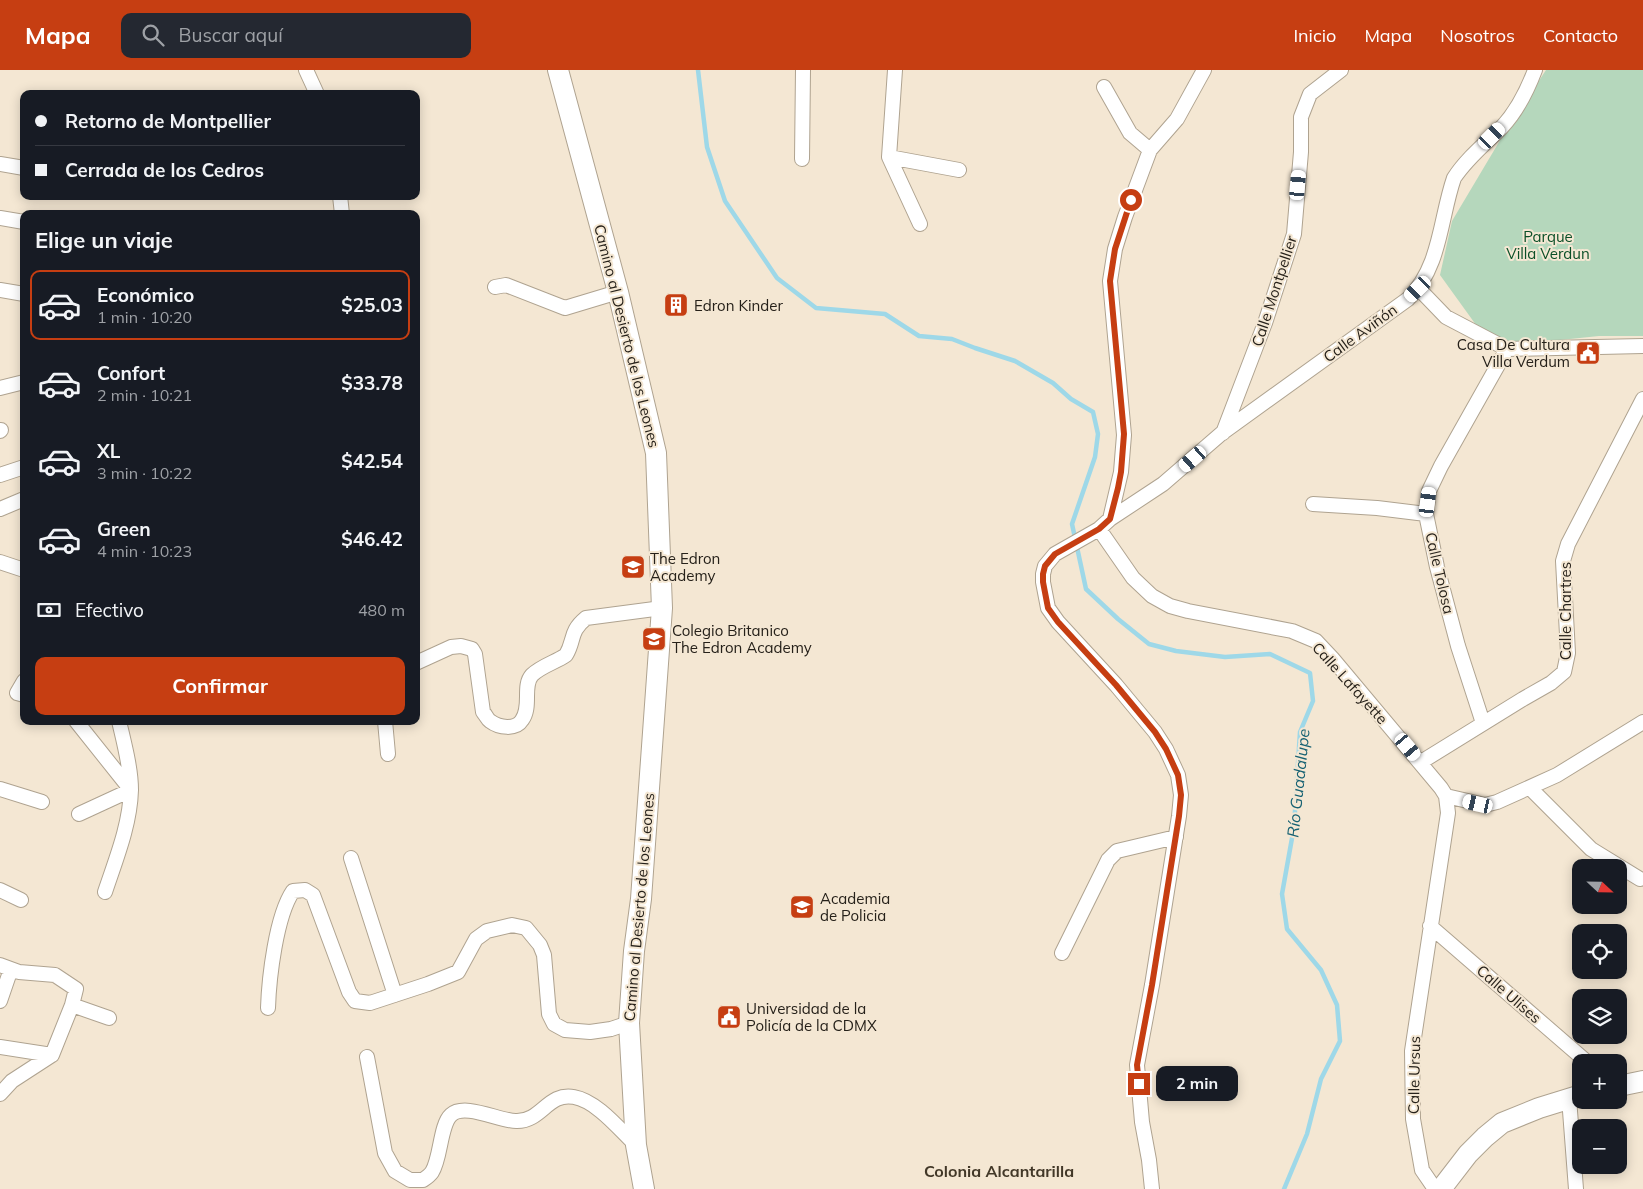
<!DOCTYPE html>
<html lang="es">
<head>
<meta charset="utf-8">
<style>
	body { margin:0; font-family:Mulish,sans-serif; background:#242831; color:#f1f3f6; height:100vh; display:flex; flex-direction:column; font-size:19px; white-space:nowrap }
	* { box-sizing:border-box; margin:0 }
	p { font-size:16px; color:#9ea1a6 }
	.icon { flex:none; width:28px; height:28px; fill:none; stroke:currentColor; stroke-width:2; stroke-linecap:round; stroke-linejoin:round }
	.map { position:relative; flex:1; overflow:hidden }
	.panel { position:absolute; left:20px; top:140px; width:400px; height:515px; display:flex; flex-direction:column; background:#171b24; border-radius:10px; box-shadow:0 2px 12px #0003 }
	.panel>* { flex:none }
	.top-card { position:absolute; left:20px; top:20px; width:400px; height:110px; border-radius:10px; box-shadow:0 2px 12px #0003; display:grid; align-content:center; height:110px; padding:0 15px; background:#171b24 }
	.needle { width:32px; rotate:112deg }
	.controls { position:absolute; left:1572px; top:789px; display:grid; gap:10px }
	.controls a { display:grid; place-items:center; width:55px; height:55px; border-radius:10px; background:#171b24; box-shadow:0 2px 12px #0003; font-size:25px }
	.end { position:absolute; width:22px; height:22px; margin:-11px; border:6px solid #c63e12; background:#fff; box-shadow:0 0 0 2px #fff }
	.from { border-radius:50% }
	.bubble { position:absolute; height:35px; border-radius:10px; background:#171b24; box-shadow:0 2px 12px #0003; font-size:16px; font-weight:700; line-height:35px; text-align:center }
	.car { position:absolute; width:15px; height:30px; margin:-15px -8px; border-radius:6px; box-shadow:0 0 4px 1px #0007; background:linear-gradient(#fff 24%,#345 0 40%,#fff 0 76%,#345 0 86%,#fff 0) }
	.top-card b { display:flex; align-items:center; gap:18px; height:48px; font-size:19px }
	.top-card b+b { border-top:1px solid #363941 }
	.top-card i { width:12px; height:12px; background:#f1f3f6 }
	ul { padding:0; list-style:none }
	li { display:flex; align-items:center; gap:15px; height:70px; margin:0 10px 8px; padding:0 5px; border:2px solid transparent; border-radius:10px }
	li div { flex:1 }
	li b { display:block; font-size:19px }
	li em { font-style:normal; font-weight:700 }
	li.selected { border-color:#c63e12 }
	li>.icon { width:45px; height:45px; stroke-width:1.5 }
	h2 { padding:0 15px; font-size:22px; line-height:60px }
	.pay { display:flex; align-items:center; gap:12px; height:55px; padding:0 15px; font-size:19px }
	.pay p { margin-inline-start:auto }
	.primary-button { display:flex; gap:10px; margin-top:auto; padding:10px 15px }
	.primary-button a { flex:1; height:58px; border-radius:10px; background:#c63e12; color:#fff; font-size:20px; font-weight:700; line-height:58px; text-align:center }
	header { display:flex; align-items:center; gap:30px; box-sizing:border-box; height:70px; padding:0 25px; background:#c63e12; color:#fff }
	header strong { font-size:24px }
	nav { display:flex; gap:28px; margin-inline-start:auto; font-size:18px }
	.search { width:350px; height:45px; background:#242831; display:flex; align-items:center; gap:12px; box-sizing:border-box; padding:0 18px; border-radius:10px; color:#9ea1a6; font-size:19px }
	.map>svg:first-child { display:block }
</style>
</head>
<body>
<header>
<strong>Mapa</strong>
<div class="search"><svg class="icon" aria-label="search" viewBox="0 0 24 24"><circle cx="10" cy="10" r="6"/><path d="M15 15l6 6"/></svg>Buscar aquí</div>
<nav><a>Inicio</a><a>Mapa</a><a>Nosotros</a><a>Contacto</a></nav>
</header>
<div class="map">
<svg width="1643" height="1119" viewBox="0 0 1643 1119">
	<rect width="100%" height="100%" fill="#f4e7d3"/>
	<path fill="#b5d7bc" d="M 1546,0 L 1643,0 L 1643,266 L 1599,266 L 1521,274 L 1484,266 L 1440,205 L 1452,151 L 1502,67 Z"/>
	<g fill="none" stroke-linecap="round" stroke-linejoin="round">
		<path stroke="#9ed8e8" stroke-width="4.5" d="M 698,0 L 707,77 L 725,131 L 777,208 L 816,238 L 885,244 L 919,266 L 952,269 L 975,278 L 1015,291 L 1053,313 L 1071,329 L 1093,342 L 1098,364 L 1095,387 L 1072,454 L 1086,519 L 1118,549 L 1149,574 L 1176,581 L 1225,587 L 1270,584 L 1310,603 L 1313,631 L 1300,662 L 1294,757 L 1282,824 L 1287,859 L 1321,900 L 1337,935 L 1340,971 L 1321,1009 L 1307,1064 L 1284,1119"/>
		<defs>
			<path id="minor" d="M 306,0 L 317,24
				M 895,0 L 889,87 L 920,154
				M 1104,17 L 1130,63 L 1150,80
				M 889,87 L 959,100
				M 802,89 L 803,0
				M 0,94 L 24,98
				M 340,126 L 342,144
				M 0,148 L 24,152
				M 495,217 L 506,215 L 565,238 L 618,222
				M 1419,219 L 1446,247 L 1507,279 L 1643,276
				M 0,220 L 24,224
				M 0,318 L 24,312
				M 0,361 L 1,360
				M 1223,363 L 1265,253 L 1294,164 L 1301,82 L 1301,47 L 1310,24 L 1341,0
				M 0,405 L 24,397
				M 1313,434 L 1377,438 L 1426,444
				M 0,439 L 24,429
				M 1110,449 L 1121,402 L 1124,365 L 1110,211 L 1115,179 L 1125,147 L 1150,80 L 1177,49 L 1204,0
				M 1099,459 L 1133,508 L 1152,526 L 1170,536 L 1188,541 L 1292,561 L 1316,571 L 1332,588 L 1441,718 L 1446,726 L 1448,743 L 1412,981 L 1413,1049 L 1422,1100 L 1435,1119
				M 0,492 L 24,500
				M 416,593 L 451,577 L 461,576 L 472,579 L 475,584 L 483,642 C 486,645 487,649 490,651 C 499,658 516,660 522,650 C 532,636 522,616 532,605 C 541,596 556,592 566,585 C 575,570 569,562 586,548 L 662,538
				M 24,611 L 17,623 L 24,625
				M 76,651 L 131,720 L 79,744
				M 385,651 L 388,684
				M 1483,653 L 1458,576 L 1437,497 L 1426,444 L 1429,421 L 1441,396 L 1507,279
				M 1421,692 L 1523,629 L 1551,613 L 1564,602 L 1568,583 L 1563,491 L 1568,474 L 1643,329
				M 1530,718 L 1591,779 L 1640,809
				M 0,719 L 42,732
				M 1446,726 L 1485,735 L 1497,732 L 1557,705 L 1643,652
				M 351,788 L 395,925
				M 0,820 L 21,830
				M 105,822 C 116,789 130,755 131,720 C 131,698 124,673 119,651
				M 1430,856 L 1587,992
				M 1062,883 L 1108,790 L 1117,781 L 1176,767
				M 0,895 L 19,902 L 55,905 L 76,919 L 72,935 L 52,985
				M 0,931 L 11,899
				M 72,935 L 109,948
				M 268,938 C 269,908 276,846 293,821 L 305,820 L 313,825 L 349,922 L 355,931 L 370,933 L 428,914 L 458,902 L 476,869 L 487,861 L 512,855 L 526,858 L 540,875 L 544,885 L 549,944 L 554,954 L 565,960 L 590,962 L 611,959 L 629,953
				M 0,977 L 52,985
				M 367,987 L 385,1083 L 395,1101 L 410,1110 L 423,1110 C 426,1108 430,1105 432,1102 C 441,1088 440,1055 451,1045 C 465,1032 501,1052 517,1051 C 542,1051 548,1022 574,1027 C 597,1031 620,1060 636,1075
				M 0,1024 L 12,1011 L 52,985
				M 1569,1028 L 1576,1119
				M 1152,1119 L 1149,1090 L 1142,1052 L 1137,995 L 1152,915 L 1179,746 L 1181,725 L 1178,705 L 1166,679 L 1155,662 L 1116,615 L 1058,552 L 1048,538 L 1043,512 L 1043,504 L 1045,496 L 1055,484 L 1099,459 L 1110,449 L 1163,414 L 1222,363 L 1408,229 C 1441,197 1440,148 1454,108 C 1467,88 1486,73 1502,57 C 1518,40 1527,21 1535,0"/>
			<path id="secondary" d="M 558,0 L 618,222 L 656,383 L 662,538 L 641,829 L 634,881 L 629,953 L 636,1075 L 644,1119
				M 1619,1016 L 1643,1011
				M 1441,1119 L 1468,1084 L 1485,1067 L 1502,1053 L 1539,1038 L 1581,1025"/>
		</defs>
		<use href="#minor" stroke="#afa390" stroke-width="16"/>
		<use href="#secondary" stroke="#afa390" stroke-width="22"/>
		<use href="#minor" stroke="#fff" stroke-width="14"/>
		<use href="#secondary" stroke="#fff" stroke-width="20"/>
	</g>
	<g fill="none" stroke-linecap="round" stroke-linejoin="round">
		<path stroke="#c63e12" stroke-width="6" d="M 1131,130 L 1115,179 L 1110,211 L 1124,364 L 1121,402 L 1118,418 L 1110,449 L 1099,459 L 1055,484 L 1045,496 L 1043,504 L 1043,512 L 1048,538 L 1058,552 L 1116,615 L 1155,662 L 1166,679 L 1178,705 L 1181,725 L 1179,746 L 1152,915 L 1137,995 L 1139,1014"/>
	</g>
	<defs>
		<symbol id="building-square" viewBox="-11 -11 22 22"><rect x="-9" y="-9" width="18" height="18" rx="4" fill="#c63e12" stroke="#f4e7d3"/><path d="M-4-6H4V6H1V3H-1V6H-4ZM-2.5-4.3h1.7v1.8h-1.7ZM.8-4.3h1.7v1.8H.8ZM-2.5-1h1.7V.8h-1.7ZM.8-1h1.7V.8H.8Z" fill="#fff"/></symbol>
		<symbol id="civic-square" viewBox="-11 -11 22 22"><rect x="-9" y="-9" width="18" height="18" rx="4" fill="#c63e12" stroke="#f4e7d3"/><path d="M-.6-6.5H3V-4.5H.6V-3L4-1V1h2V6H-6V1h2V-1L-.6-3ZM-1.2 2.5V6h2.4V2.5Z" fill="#fff"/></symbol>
		<symbol id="school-square" viewBox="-11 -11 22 22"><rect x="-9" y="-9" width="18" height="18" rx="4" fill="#c63e12" stroke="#f4e7d3"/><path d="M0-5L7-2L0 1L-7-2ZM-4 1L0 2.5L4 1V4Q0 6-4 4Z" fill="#fff"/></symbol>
	</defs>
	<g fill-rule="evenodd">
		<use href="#building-square" x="662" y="221" width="28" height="28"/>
		<use href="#civic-square" x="1574" y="269" width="28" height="28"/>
		<use href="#school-square" x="619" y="483" width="28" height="28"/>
		<use href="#school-square" x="640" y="555" width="28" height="28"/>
		<use href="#school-square" x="788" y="823" width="28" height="28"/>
		<use href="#civic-square" x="715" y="933" width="28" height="28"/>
	</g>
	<g text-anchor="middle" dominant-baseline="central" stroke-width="4" stroke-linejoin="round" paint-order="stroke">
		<g font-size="15" fill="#0a4f27" stroke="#f4e7d3">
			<text x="1548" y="166">Parque<tspan x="1548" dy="17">Villa Verdun</tspan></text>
		</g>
		<g font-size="15" fill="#26211a" stroke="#f4e7d3">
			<text transform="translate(1274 221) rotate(-72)">Calle Montpellier</text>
			<text transform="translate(1360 263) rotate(-36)">Calle Aviñón</text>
			<text transform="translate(627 266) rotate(76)">Camino al Desierto de los Leones</text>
			<text transform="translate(1440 503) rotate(77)">Calle Tolosa</text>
			<text transform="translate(1565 541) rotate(-90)">Calle Chartres</text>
			<text transform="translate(1350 613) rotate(48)">Calle Lafayette</text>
			<text transform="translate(639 837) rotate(-85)">Camino al Desierto de los Leones</text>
			<text transform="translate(1509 924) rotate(41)">Calle Ulises</text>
			<text transform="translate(1414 1005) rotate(-89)">Calle Ursus</text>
		</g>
		<g font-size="15" fill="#26211a" stroke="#f4e7d3" text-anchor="start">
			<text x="694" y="235">Edron Kinder</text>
			<text x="1570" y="274" text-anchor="end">Casa De Cultura<tspan x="1570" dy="17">Villa Verdum</tspan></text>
			<text x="650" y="488">The Edron<tspan x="650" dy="17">Academy</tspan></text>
			<text x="672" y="560">Colegio Britanico<tspan x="672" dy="17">The Edron Academy</tspan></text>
			<text x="820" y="828">Academia<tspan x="820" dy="17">de Policia</tspan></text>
			<text x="746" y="938">Universidad de la<tspan x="746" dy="17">Policía de la CDMX</tspan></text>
		</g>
		<g font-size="16" font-style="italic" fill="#176273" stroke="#f4e7d3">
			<text transform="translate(1298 713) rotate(-84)">Río Guadalupe</text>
		</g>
		<g font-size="16" font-weight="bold" fill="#423828" stroke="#f4e7d3">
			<text x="999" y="1101">Colonia Alcantarilla</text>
		</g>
	</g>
</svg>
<div class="controls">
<a><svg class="needle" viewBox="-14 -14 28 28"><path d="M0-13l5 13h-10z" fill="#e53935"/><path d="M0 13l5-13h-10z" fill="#9ea1a6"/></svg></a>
<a><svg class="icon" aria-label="locate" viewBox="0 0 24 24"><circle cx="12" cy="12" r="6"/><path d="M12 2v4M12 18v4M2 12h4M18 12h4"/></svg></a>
<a><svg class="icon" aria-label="layers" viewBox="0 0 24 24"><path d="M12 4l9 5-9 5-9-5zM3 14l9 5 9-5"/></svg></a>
<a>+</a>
<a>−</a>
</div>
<i class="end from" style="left:1131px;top:130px"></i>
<i class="end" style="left:1139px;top:1014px"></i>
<div class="bubble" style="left:1156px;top:996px;width:82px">2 min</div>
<i class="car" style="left:1492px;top:66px;rotate:45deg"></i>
<i class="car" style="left:1298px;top:115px;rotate:5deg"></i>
<i class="car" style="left:1418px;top:219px;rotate:226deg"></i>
<i class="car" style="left:1193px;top:389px;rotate:229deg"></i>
<i class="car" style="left:1428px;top:432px;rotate:7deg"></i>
<i class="car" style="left:1408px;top:677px;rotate:140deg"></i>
<i class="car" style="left:1478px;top:734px;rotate:283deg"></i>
<div class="top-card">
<b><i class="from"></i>Retorno de Montpellier</b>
<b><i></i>Cerrada de los Cedros</b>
</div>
<section class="panel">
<h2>Elige un viaje</h2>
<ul>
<li class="selected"><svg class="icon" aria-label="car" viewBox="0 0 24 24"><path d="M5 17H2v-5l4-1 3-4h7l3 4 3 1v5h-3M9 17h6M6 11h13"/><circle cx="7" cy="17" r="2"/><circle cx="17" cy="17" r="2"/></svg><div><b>Económico</b><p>1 min · 10:20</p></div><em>$25.03</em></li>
<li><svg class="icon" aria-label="car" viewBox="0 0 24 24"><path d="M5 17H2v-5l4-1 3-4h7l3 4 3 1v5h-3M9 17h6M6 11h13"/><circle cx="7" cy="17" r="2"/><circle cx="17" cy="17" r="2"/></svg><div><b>Confort</b><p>2 min · 10:21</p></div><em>$33.78</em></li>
<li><svg class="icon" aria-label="car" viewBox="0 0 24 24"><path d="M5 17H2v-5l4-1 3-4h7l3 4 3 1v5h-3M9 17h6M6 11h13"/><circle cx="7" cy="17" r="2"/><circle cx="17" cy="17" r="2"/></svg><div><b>XL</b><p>3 min · 10:22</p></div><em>$42.54</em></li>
<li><svg class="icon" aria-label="car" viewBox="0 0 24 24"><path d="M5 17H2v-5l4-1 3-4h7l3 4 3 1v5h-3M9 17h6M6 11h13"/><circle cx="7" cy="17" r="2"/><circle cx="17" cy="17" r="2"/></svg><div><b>Green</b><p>4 min · 10:23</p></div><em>$46.42</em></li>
</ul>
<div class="pay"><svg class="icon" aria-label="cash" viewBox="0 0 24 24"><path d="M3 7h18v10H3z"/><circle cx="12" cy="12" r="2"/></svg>Efectivo<p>480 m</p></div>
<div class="primary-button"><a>Confirmar</a></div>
</section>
</div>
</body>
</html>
